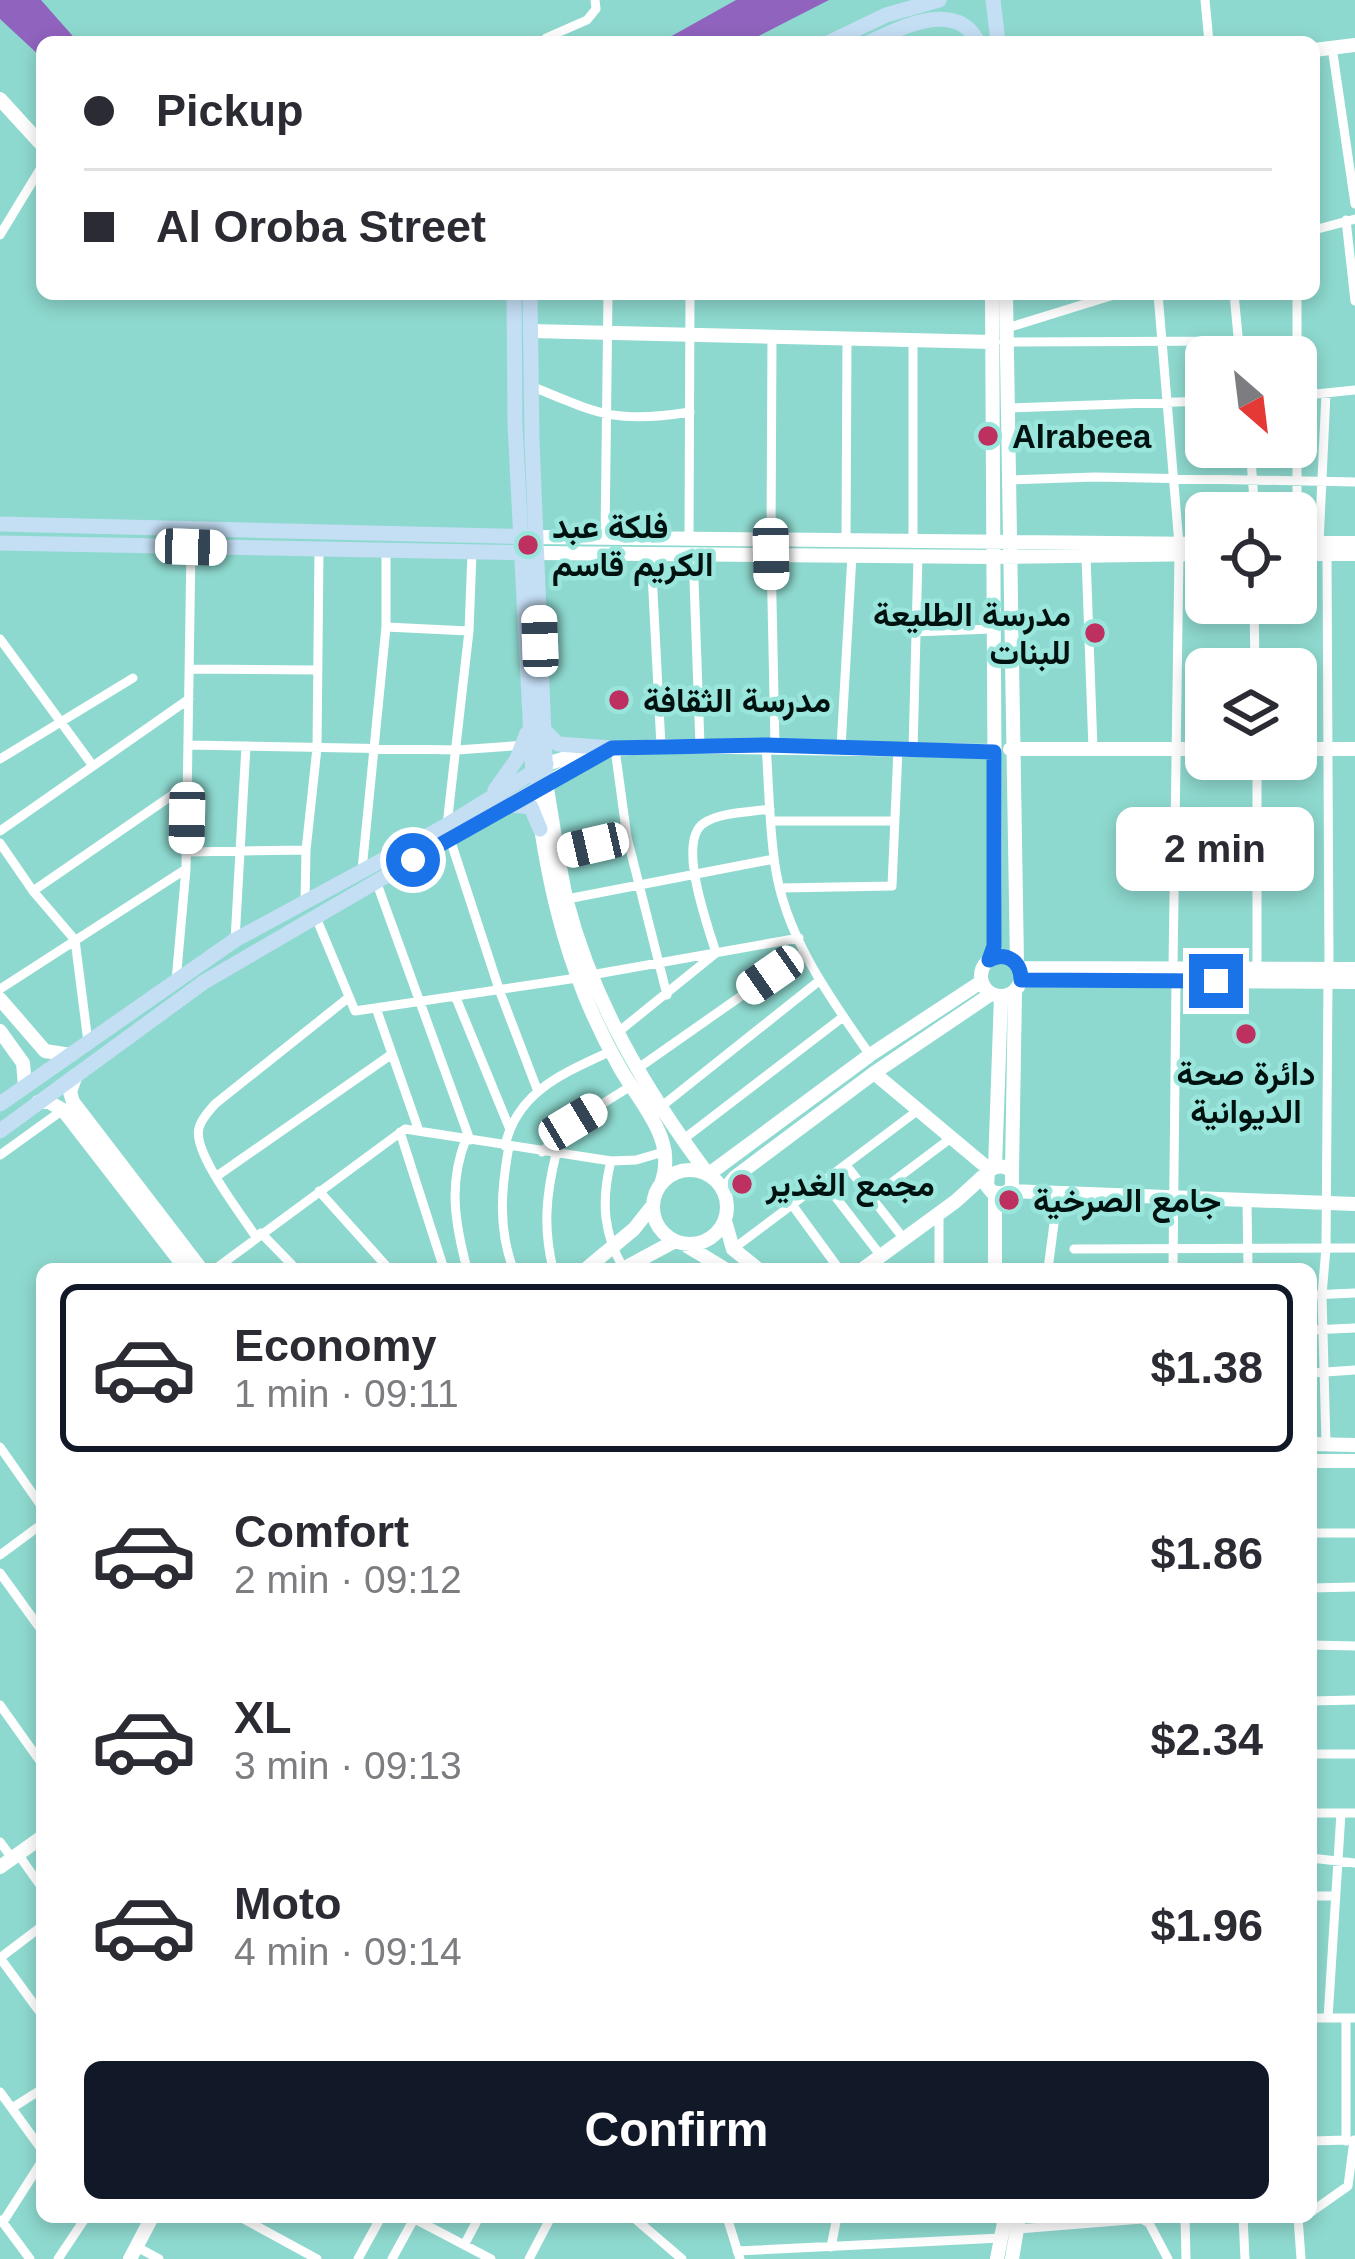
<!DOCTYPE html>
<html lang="en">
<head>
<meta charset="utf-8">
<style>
	body { margin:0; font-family:Arial,Vazirmatn,sans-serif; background:#f7f7f7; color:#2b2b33; height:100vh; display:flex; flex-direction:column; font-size:45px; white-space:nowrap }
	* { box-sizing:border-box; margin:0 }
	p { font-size:39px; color:#7c7c81 }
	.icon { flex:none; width:66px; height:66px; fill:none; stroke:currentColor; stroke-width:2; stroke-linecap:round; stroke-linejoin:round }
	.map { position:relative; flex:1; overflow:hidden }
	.sheet { position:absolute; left:36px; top:1263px; width:1281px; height:960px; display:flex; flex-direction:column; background:#fff; border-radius:18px; box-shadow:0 6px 18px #0003 }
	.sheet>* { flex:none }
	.guide { position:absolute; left:36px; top:36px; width:1284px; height:264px; border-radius:18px; box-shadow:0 6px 18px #0003; display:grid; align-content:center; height:264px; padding:0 48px; background:#fff }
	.needle { width:78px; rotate:152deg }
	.controls { position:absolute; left:1185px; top:336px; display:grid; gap:24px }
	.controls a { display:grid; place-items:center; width:132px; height:132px; border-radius:18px; background:#fff; box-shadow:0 6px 18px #0003; font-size:60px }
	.end { position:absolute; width:54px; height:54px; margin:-27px; border:15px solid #1a73e8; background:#fff; box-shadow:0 0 0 6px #fff }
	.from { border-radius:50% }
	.bubble { position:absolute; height:84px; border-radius:18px; background:#fff; box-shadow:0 6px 18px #0003; font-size:39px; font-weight:800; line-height:84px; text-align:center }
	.car { position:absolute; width:36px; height:72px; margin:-36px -18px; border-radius:15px; box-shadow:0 0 9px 3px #0007; background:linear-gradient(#fff 24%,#345 0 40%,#fff 0 76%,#345 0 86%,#fff 0) }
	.guide b { display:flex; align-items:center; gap:42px; height:114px; font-size:45px }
	.guide b+b { border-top:3px solid #e1e1e2 }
	.guide i { width:30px; height:30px; background:#2b2b33 }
	ul { padding:21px 0 0; list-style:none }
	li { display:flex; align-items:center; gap:36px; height:168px; margin:0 24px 18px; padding:0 24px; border:6px solid transparent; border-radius:18px }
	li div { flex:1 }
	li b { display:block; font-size:45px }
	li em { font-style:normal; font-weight:800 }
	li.on { border-color:#111827 }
	li>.icon { width:108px; height:108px; stroke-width:1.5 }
	.primary-button { display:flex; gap:24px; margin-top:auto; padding:24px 48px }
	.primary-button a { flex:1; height:138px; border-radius:18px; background:#111827; color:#fff; font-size:48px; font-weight:800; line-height:138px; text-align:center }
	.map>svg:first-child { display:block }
</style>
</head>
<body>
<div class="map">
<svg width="1355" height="2259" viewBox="0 0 1355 2259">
	<rect width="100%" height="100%" fill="#8ed9cf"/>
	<path fill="#9063be" d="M 0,0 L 41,0 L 78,42 L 42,42 L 42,58 L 0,19 Z
		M 736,0 L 829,0 L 747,42 L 661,42 Z"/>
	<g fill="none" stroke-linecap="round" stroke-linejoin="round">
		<path stroke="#fff" stroke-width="9" d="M 1205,0 L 1209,42
			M 546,38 L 587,20 L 596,9 L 595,0
			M 1332,47 L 1355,204
			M 1346,220 L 1355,301
			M 1314,230 L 1355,219
			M 0,235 L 42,166
			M 1158,294 L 1179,544
			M 1234,294 L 1240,357
			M 1297,294 L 1297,543
			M 1007,328 L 1117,294
			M 1007,342 L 1238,341
			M 531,386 C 599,414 615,424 690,412
			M 1296,396 L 1355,390
			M 1008,408 L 1206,401
			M 1250,447 L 1255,513
			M 1009,480 L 1095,477 L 1355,482
			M 605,538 L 608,294
			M 689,539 L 690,294
			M 771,540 L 772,337
			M 846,541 L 847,339
			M 913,543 L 913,340
			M 1319,543 L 1326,393
			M 693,553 L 700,745
			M 771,553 L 775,745
			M 651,554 L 661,746
			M 1327,554 L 1329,969
			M 1086,556 L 1093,749
			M 1254,603 L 1255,669
			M 386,627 L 469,631
			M 913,632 L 992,629
			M 0,639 L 93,766
			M 191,669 L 318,670
			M 188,745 L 457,750 L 526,745
			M 766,745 C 769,785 769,826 775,865 C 785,936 830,998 870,1055
			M 841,747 L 852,555
			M 615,749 L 627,837 L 667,995
			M 913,750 L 918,556
			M 0,759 L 133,678
			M 771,821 L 894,821
			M 447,825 L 469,631 L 472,552
			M 0,831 L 189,699
			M 450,839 L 500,992 L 537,1089
			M 0,843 L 33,891 L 75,940 L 88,1042
			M 187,852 L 306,850
			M 558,853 L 627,837
			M 362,870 L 386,627 L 386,551
			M 376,881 L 470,1140
			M 780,888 L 892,886 L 898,749
			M 33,891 L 187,785
			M 567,899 L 774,859
			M 305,902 L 306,850 L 317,748 L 319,550
			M 315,915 L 355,1011 L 577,978
			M 235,940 L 246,746
			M 1173,967 L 1179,554
			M 1257,968 L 1257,759
			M 591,975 L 799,938
			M 176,981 L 186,869 L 191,547
			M 0,989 L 186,869
			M 456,998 L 509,1127
			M 376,1008 L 419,1131
			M 617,1033 L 716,953 C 708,926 676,841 704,823 C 720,812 751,812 770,809
			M 637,1069 L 804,952
			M 662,1106 L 819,981
			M 400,1132 L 444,1269
			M 685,1138 L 843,1017
			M 466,1139 C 448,1184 455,1223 467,1269
			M 505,1146 C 517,1091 564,1073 611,1051
			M 509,1146 C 501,1190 498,1227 513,1269
			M 542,1152 L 573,1122 L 631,1086
			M 0,1155 L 64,1109
			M 611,1161 C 601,1201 603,1234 624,1269
			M 846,1165 L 904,1239
			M 217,1176 L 392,1054
			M 824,1182 L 881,1256
			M 319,1191 L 389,1269
			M 871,1198 L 951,1138
			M 1247,1201 L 1248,1269
			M 793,1206 L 839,1269
			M 939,1214 L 939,1269
			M 261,1233 L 296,1269
			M 256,1237 C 242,1215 192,1152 199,1128 C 201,1119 209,1111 215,1104 L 348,998
			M 733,1249 L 917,1111
			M 1074,1249 L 1355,1248
			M 215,1269 L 405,1129 L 611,1161 L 636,1160 L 667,1151
			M 553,1269 C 543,1228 546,1195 556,1154
			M 1048,1269 L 1058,1193
			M 1173,1269 L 1176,981
			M 1311,1295 L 1355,1293
			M 1311,1330 L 1355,1328
			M 1311,1373 L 1355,1370
			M 1326,1444 L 1322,1295 L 1326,1248 L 1328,982
			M 0,1447 L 42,1507
			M 1311,1533 L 1355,1533
			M 0,1555 L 42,1524
			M 0,1573 L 42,1631
			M 1311,1588 L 1355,1587
			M 1311,1645 L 1355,1646
			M 1311,1701 L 1355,1700
			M 0,1705 L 42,1764
			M 1311,1754 L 1355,1754
			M 1311,1813 L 1355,1813
			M 0,1842 L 12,1858
			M 18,1854 L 42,1888
			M 1311,1858 L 1355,1863
			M 1311,1896 L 1335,1896
			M 0,1958 L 42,2015
			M 0,1958 L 42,1926
			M 1311,2018 L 1355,2018
			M 1328,2018 L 1341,1813
			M 0,2092 L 42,2150
			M 12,2108 L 42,2089
			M 1311,2141 L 1348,2140
			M 1346,2141 L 1346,2018
			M 1311,2212 L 1348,2186 L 1354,2140
			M 240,2217 L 317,2259
			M 411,2217 L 491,2259
			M 633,2217 L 682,2259
			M 727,2217 L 740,2259
			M 1185,2217 L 1186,2259
			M 1243,2217 L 1245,2259
			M 1298,2217 L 1301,2259
			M 1,2220 L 30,2259
			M 3,2222 L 42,2161
			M 1018,2229 L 1142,2219 L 1149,2223 L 1168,2259
			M 464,2245 L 479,2217
			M 137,2247 L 159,2259
			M 831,2247 L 837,2217
			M 737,2251 L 1001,2238
			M 58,2259 L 86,2217
			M 358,2259 L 381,2217
			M 392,2259 L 415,2217
			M 529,2259 L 551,2217"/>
		<path stroke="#fff" stroke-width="14" d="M 1314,50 L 1355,45
			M 0,99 L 42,145
			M 1006,294 L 1017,963
			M 530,331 L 993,342
			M 536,537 L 1206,544
			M 1296,543 L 1355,543
			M 536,553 L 992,557 L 1206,554
			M 1296,554 L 1355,554
			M 612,748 L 546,783 C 553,822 558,863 567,902 C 593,1002 646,1091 707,1173
			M 1010,749 L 1206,749
			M 1296,749 L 1355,749
			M 546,764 L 590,751 L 661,746 L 993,751
			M 536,789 C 547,888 570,981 620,1068 C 641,1105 678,1140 661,1184
			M981 976a20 20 0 1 1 40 0a20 20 0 1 1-40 0Z
			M 989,960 L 994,946 L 995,856 L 992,294
			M 1020,968 L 1355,969
			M 1021,980 L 1355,982
			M 0,999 L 45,1051 L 71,1055
			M 0,1031 L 23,1063 L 25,1086
			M 874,1073 L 990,1170
			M 76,1075 L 70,1092 L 73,1102 L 201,1269
			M 38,1102 L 49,1102 L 63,1110 L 186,1269
			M 995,1167 L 1001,996
			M653 1207a37 37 0 1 1 74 0a37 37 0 1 1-74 0Z
			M 1012,1172 L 1015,991
			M 709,1174 L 870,1055 L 981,982
			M 724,1190 L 735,1177 L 874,1073 L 991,994
			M 1009,1191 L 1355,1204
			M 995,1194 L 995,1269
			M 725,1221 L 733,1249 L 758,1269
			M 687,1246 L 725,1269
			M 586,1269 L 634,1229 L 653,1205
			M 623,1269 L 675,1241
			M 863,1269 L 956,1201 L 990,1170 C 998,1165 1006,1165 1012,1172 L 1012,1188 L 1003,1194 L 992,1192 L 987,1186 L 988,1172
			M 1311,1444 L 1355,1445
			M 1311,1461 L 1355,1461
			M 0,1867 L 42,1837
			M 130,2259 L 152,2217
			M 997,2259 L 1005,2217
			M 1012,2259 L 1019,2217"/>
		<path stroke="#c4def4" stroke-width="15" d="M 993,0 L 998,42
			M 830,42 L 886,15 L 939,0
			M 870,42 C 903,26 957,0 978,42
			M 514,294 L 515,424 L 533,776
			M 0,524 L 536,537
			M 0,543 L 536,553
			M 544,730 L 558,744 L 612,748
			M 495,790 L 517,759 L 527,733
			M 512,805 L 531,807 L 540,829
			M 0,1104 L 235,940 L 447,825 L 546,764
			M 0,1131 L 204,982 L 546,783 L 532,441 L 530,294"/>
	</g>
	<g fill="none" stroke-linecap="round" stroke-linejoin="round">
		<path stroke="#1a73e8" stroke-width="15" d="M 413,860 L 612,748 L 766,745 L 994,752 L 994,946 L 989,960 C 1006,951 1021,961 1021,980 L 1216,981"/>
	</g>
	<g fill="#be3060" stroke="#9be6dc" stroke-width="4.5">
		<circle cx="988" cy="436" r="12"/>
		<circle cx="528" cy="545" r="12"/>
		<circle cx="1095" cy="633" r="12"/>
		<circle cx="619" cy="700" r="12"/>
		<circle cx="1246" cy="1034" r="12"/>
		<circle cx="742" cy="1184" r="12"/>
		<circle cx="1009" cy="1200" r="12"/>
	</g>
	<g text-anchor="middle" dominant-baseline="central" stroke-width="9" stroke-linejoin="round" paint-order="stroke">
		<g font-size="33" font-weight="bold" fill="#00120f" stroke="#9be6dc" text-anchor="start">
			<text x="1012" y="436">Alrabeea</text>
			<text x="552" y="526">فلكة عبد<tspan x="552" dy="38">الكريم قاسم</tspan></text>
			<text x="1071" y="614" text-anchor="end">مدرسة الطليعة<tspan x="1071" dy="38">للبنات</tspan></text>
			<text x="643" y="700">مدرسة الثقافة</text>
			<text x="1246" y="1073" text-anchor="middle">دائرة صحة<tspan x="1246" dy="38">الديوانية</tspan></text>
			<text x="766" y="1184">مجمع الغدير</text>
			<text x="1033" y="1200">جامع الصرخية</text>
		</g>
	</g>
</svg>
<div class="controls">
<a><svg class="needle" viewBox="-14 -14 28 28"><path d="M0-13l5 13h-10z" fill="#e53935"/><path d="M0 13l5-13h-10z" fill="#7c7c81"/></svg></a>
<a><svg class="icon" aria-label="locate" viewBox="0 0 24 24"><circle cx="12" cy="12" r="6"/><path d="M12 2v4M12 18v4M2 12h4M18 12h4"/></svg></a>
<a><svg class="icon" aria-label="layers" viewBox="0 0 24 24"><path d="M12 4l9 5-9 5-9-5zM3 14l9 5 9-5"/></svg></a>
</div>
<i class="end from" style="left:413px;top:860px"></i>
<i class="end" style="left:1216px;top:981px"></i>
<div class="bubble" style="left:1116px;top:807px;width:198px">2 min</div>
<i class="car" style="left:191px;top:547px;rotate:92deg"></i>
<i class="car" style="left:771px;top:554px;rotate:179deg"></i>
<i class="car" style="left:540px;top:641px;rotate:358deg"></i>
<i class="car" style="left:187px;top:818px;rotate:181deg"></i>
<i class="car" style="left:593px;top:845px;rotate:257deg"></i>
<i class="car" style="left:770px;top:975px;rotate:235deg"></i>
<i class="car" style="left:573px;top:1122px;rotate:59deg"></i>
<div class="guide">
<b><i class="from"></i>Pickup</b>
<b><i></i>Al Oroba Street</b>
</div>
<section class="sheet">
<ul>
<li class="on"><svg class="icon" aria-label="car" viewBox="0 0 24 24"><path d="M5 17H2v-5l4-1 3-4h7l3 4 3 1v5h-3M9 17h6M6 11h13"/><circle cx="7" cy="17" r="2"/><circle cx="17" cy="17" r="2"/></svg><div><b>Economy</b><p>1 min · 09:11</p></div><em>$1.38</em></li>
<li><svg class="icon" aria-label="car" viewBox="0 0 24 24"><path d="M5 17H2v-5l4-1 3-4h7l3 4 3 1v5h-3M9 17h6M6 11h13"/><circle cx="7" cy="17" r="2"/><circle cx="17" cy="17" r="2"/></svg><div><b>Comfort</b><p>2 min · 09:12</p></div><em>$1.86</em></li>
<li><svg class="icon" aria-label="car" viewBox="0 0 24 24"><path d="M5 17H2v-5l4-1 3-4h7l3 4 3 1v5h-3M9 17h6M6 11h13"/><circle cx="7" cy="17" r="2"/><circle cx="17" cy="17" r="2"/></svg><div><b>XL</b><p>3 min · 09:13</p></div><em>$2.34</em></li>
<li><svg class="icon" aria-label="car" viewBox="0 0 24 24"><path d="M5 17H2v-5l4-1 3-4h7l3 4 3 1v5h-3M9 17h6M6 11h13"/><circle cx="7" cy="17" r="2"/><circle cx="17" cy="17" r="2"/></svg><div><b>Moto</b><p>4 min · 09:14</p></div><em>$1.96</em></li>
</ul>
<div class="primary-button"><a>Confirm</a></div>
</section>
</div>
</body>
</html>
